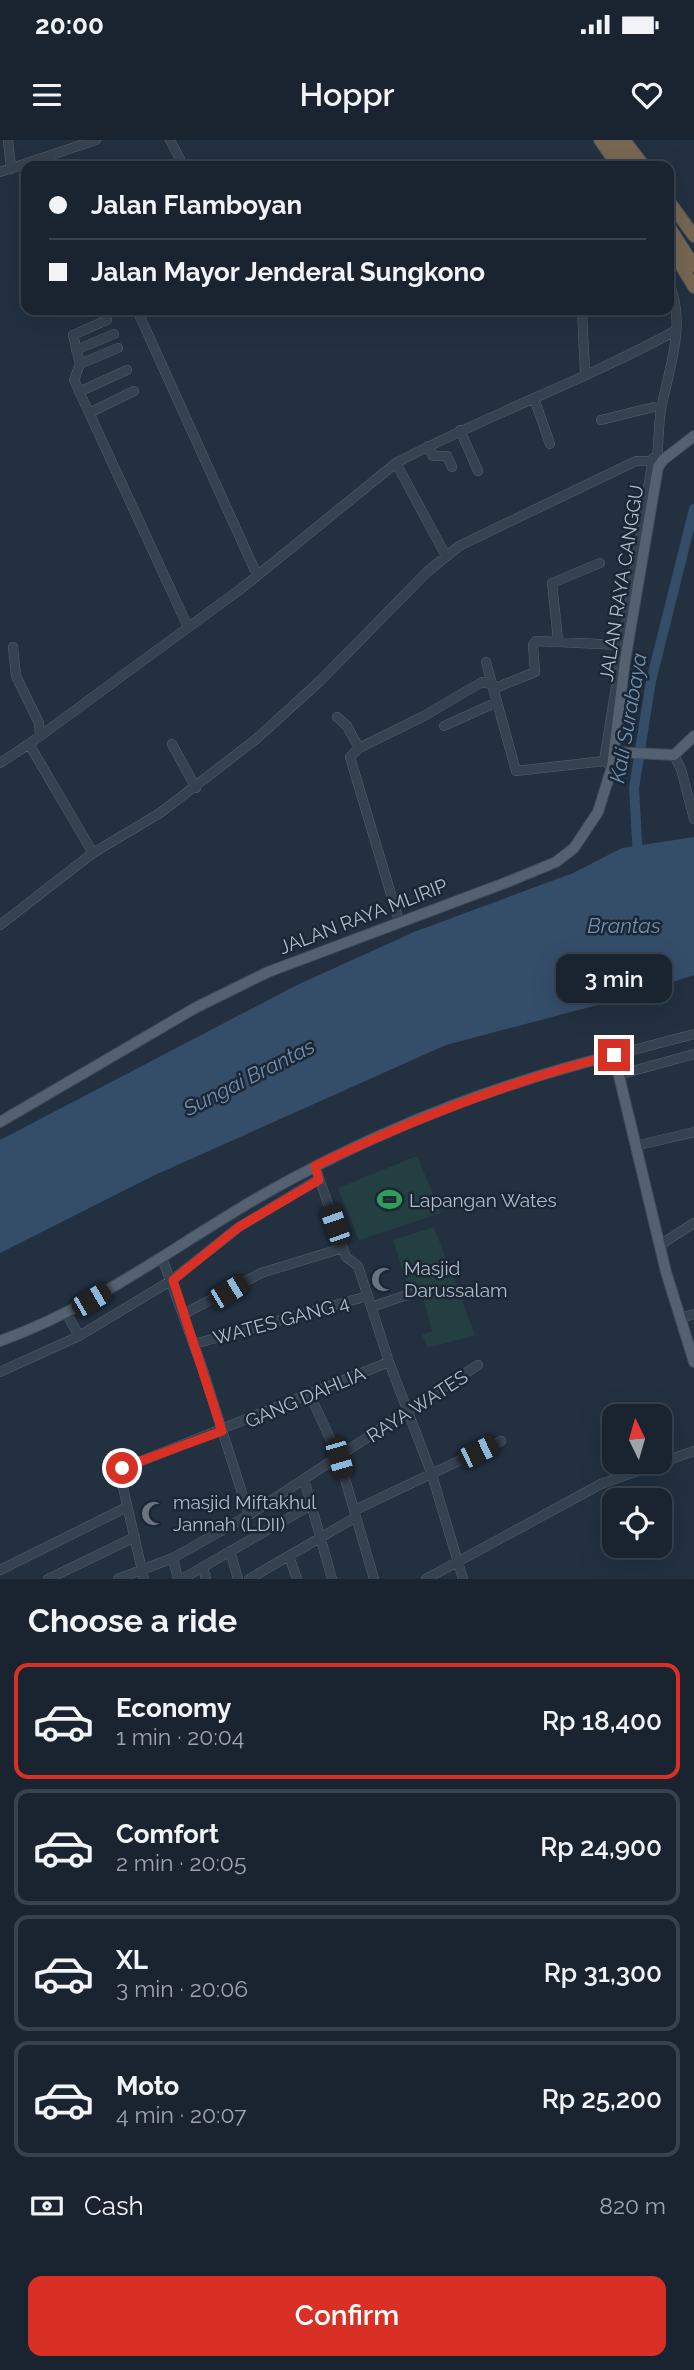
<!DOCTYPE html>
<html lang="en">
<head>
<meta charset="utf-8">
<style>
	body { margin:0; font-family:Raleway,sans-serif; background:#27303c; color:#f1f3f6; height:100vh; display:flex; flex-direction:column; font-size:26px; white-space:nowrap }
	* { box-sizing:border-box; margin:0 }
	p { font-size:23px; color:#9fa4ab }
	.icon { flex:none; width:38px; height:38px; fill:none; stroke:currentColor; stroke-width:2; stroke-linecap:round; stroke-linejoin:round }
	.map { position:relative; height:1439px; overflow:hidden }
	.side { display:flex; flex-direction:column; background:#1a2430; flex:1 }
	.side>* { flex:none }
	.guide { position:absolute; left:21px; top:21px; width:653px; height:154px; border-radius:14px; box-shadow:0 7px 28px #0002,0 0 0 2px #38414c; display:grid; align-content:center; height:154px; padding:0 28px; background:#1a2430 }
	.needle { width:46px; rotate:355deg }
	.controls { position:absolute; left:602px; top:1264px; display:grid; gap:14px }
	.controls a { display:grid; place-items:center; width:70px; height:70px; border-radius:14px; background:#1a2430; box-shadow:0 7px 28px #0002,0 0 0 2px #38414c; font-size:35px }
	.end { position:absolute; width:32px; height:32px; margin:-16px; border:9px solid #d93025; background:#fff; box-shadow:0 0 0 4px #fff }
	.from { border-radius:50% }
	.bubble { position:absolute; height:49px; border-radius:14px; background:#1a2430; box-shadow:0 7px 28px #0002,0 0 0 2px #38414c; font-size:23px; font-weight:600; line-height:49px; text-align:center }
	.car { position:absolute; width:21px; height:42px; margin:-21px -10px; border-radius:9px; box-shadow:0 0 5px 2px #0007; background:linear-gradient(#222 24%,#8ab4d8 0 40%,#222 0 76%,#8ab4d8 0 86%,#222 0) }
	.guide b { display:flex; align-items:center; gap:24px; height:66px; font-size:26px }
	.guide b+b { border-top:2px solid #38414c }
	.guide i { width:18px; height:18px; background:#f1f3f6 }
	ul { padding:0; list-style:none }
	li { display:flex; align-items:center; gap:21px; height:116px; margin:0 14px 10px; padding:0 14px; border:4px solid #38414c; border-radius:14px }
	li div { flex:1 }
	li b { display:block; font-size:26px }
	li em { font-style:normal; font-weight:600 }
	li.current { border-color:#d93025 }
	li>.icon { width:63px; height:63px; stroke-width:1.5 }
	h2 { padding:0 28px; font-size:32px; line-height:84px }
	.pay { display:flex; align-items:center; gap:18px; height:77px; padding:0 28px; font-size:26px }
	.pay p { margin-inline-start:auto }
	.button { display:flex; gap:14px; margin-top:auto; padding:14px 28px }
	.button a { flex:1; height:80px; border-radius:14px; background:#d93025; color:#fff; font-size:28px; font-weight:600; line-height:80px; text-align:center }
	.status { display:flex; justify-content:space-between; align-items:center; height:49px; padding:0 35px; background:#1a2430; direction:ltr }
	.status svg { height:19px; fill:currentColor }
	header { display:flex; justify-content:space-between; align-items:center; height:91px; padding:0 28px; background:#1a2430; font-size:32px; font-weight:600 }
	.map>svg:first-child { display:block }
</style>
</head>
<body>
<div class="status"><b>20:00</b><svg viewBox="0 0 49 12"><path d="M0 12V9h3v3zM5 12V6h3v6zM10 12V3h3v9zM15 12V0h3v12zM26 1h20v11H26zM47 4h2v5h-2z"/></svg></div>
<header><svg class="icon" aria-label="menu" viewBox="0 0 24 24"><path d="M4 6h16M4 12h16M4 18h16"/></svg>Hoppr<svg class="icon" aria-label="heart" viewBox="0 0 24 24"><path d="M12 20l-8-8c-3-5 5-10 8-4 3-6 11-1 8 4z"/></svg></header>
<div class="map">
<svg width="694" height="1439" viewBox="0 0 694 1439">
	<rect width="100%" height="100%" fill="#223040"/>
	<path fill="#243f41" d="M 417,1016 L 441,1073 L 359,1100 L 338,1048 Z
		M 434,1087 L 475,1195 L 428,1208 L 422,1195 L 432,1191 L 421,1149 L 413,1149 L 412,1143 L 407,1144 L 393,1100 Z"/>
	<path fill="#344d69" d="M 694,697 L 694,835 L 628,857 L 446,905 L 155,1035 L 0,1113 L 0,1000 L 297,845 L 414,792 L 573,733 L 622,708 Z"/>
	<g fill="none" stroke-linecap="round" stroke-linejoin="round">
		<path stroke="#344d69" stroke-width="10" d="M 638,717 L 634,648 L 651,541 L 694,369"/>
		<defs>
			<path id="minor" d="M 8,0 L 11,29
				M 170,0 L 180,19
				M 0,32 L 96,0
				M 137,170 L 257,435
				M 582,170 L 585,233
				M 107,180 L 73,195 L 80,224 L 74,240 L 188,487
				M 76,210 L 114,194
				M 80,224 L 118,208
				M 79,252 L 127,230
				M 534,258 L 550,304
				M 89,273 L 134,251
				M 601,280 L 662,265
				M 460,290 L 478,331
				M 428,306 L 433,316 L 447,316 L 452,327
				M 657,318 C 659,301 658,282 662,264 C 670,227 687,178 668,142
				M 446,416 L 396,323 C 487,275 585,240 675,191
				M 558,500 L 552,443 L 600,423
				M 13,507 L 16,536 L 39,583 L 40,596
				M 486,522 L 516,631 L 604,621 L 608,624
				M 493,549 L 535,532 L 533,505 L 536,501 L 622,505
				M 337,577 L 347,586 L 359,608
				M 444,586 L 497,562
				M 29,604 L 242,448 L 396,323
				M 172,604 L 196,648
				M 674,615 L 681,629 L 694,679
				M 604,621 L 653,318
				M 0,623 L 29,604 L 93,713
				M 399,781 L 350,617 L 359,608 L 424,576 L 482,542 L 491,544
				M 0,785 L 93,713 L 160,673 L 255,600 L 320,541 L 427,432 L 459,406 L 636,321 L 663,320
				M 614,915 L 694,894
				M 618,935 L 694,914
				M 635,1006 L 694,992
				M 315,1026 L 346,1117 L 358,1126 L 389,1222 L 432,1335 L 463,1439
				M 660,1105 L 694,1083
				M 162,1118 L 202,1227 L 249,1375
				M 371,1167 L 416,1152
				M 67,1174 L 79,1196
				M 184,1174 L 261,1133 L 343,1108
				M 681,1178 L 694,1174
				M 194,1204 L 368,1156
				M 0,1232 L 79,1196 L 172,1140 L 239,1087 L 319,1039
				M 310,1255 L 339,1318 L 374,1439
				M 304,1339 L 332,1439
				M 355,1370 L 501,1301
				M 230,1411 L 238,1439
				M 289,1416 L 297,1439
				M 173,1418 L 178,1439
				M 203,1427 L 206,1439
				M 0,1430 L 127,1367
				M 48,1439 L 135,1397
				M 118,1439 L 173,1418 L 249,1375 L 478,1225
				M 144,1439 L 119,1330 L 389,1222
				M 182,1439 L 311,1365
				M 249,1439 L 356,1377
				M 426,1439 L 601,1344 L 694,1311"/>
			<path id="major" d="M 615,612 L 674,615 L 694,596
				M 0,982 L 195,868 L 268,832 L 510,741 L 556,722 L 574,708 L 598,672 L 612,627 L 625,521 L 658,327 L 663,320 L 694,296
				M 0,1201 C 95,1167 173,1107 259,1057 C 371,993 489,946 614,915 L 666,1132 L 694,1222"/>
			<path id="highway" d="M 600,0 L 618,26
				M 612,0 L 630,26
				M 624,0 L 644,26
				M 668,60 L 694,96
				M 668,85 L 694,126
				M 668,104 L 694,147"/>
		</defs>
		<use href="#minor" stroke="#54606e" stroke-width="10"/>
		<use href="#major" stroke="#3f4b59" stroke-width="12"/>
		<use href="#highway" stroke="#414d5b" stroke-width="14"/>
		<use href="#minor" stroke="#364250" stroke-width="9"/>
		<use href="#major" stroke="#546170" stroke-width="10"/>
		<use href="#highway" stroke="#766652" stroke-width="12"/>
	</g>
	<g fill="none" stroke-linecap="round" stroke-linejoin="round">
		<path stroke="#d93025" stroke-width="9" d="M 122,1328 L 222,1291 L 173,1140 L 239,1087 L 319,1040 L 315,1026 C 412,980 509,941 614,915"/>
	</g>
	<defs>
		<symbol id="stadium-bare" viewBox="-9 -9 18 18"><path d="M0-5a6.5 5 0 1 0 0 10a6.5 5 0 1 0 0-10ZM-3.5-1.8h7v3.6h-7Z" fill="#2e9e5b" stroke="#1b2735" stroke-width="2.5" paint-order="stroke"/></symbol>
		<symbol id="mosque-bare" viewBox="-9 -9 18 18"><path d="M3.5-4.9A6 6 0 1 0 3.5 4.9A5 5 0 1 1 3.5-4.9Z" fill="#6b7280" stroke="#1b2735" stroke-width="2.5" paint-order="stroke"/></symbol>
	</defs>
	<g fill-rule="evenodd">
		<use href="#stadium-bare" x="372" y="1042" width="35" height="35"/>
		<use href="#mosque-bare" x="366" y="1122" width="35" height="35"/>
		<use href="#mosque-bare" x="136" y="1356" width="35" height="35"/>
	</g>
	<g text-anchor="middle" dominant-baseline="central" stroke-width="5" stroke-linejoin="round" paint-order="stroke">
		<g font-size="19" fill="#b2bdcb" stroke="#1b2735">
			<text transform="translate(621 443) rotate(-81)">JALAN RAYA CANGGU</text>
			<text transform="translate(363 776) rotate(-21)">JALAN RAYA MLIRIP</text>
			<text transform="translate(281 1180) rotate(-15)">WATES GANG 4</text>
			<text transform="translate(305 1257) rotate(-23)">GANG DAHLIA</text>
			<text transform="translate(417 1266) rotate(-33)">RAYA WATES</text>
		</g>
		<g font-size="19" fill="#b2bdcb" stroke="#1b2735" text-anchor="start">
			<text x="409" y="1060">Lapangan Wates</text>
			<text x="404" y="1128">Masjid<tspan x="404" dy="22">Darussalam</tspan></text>
			<text x="173" y="1362">masjid Miftakhul<tspan x="173" dy="22">Jannah (LDII)</tspan></text>
		</g>
		<g font-size="21" font-style="italic" fill="#6f90b1" stroke="#1b2735">
			<text transform="translate(628 578) rotate(-80)">Kali Surabaya</text>
			<text x="624" y="785">Brantas</text>
			<text transform="translate(249 937) rotate(-27)">Sungai Brantas</text>
		</g>
	</g>
</svg>
<div class="controls">
<a><svg class="needle" viewBox="-14 -14 28 28"><path d="M0-13l5 13h-10z" fill="#e53935"/><path d="M0 13l5-13h-10z" fill="#9fa4ab"/></svg></a>
<a><svg class="icon" aria-label="locate" viewBox="0 0 24 24"><circle cx="12" cy="12" r="6"/><path d="M12 2v4M12 18v4M2 12h4M18 12h4"/></svg></a>
</div>
<i class="end from" style="left:122px;top:1328px"></i>
<i class="end" style="left:614px;top:915px"></i>
<div class="bubble" style="left:556px;top:814px;width:116px">3 min</div>
<i class="car" style="left:335px;top:1085px;rotate:341deg"></i>
<i class="car" style="left:228px;top:1152px;rotate:59deg"></i>
<i class="car" style="left:91px;top:1160px;rotate:60deg"></i>
<i class="car" style="left:478px;top:1312px;rotate:64deg"></i>
<i class="car" style="left:339px;top:1318px;rotate:164deg"></i>
<div class="guide">
<b><i class="from"></i>Jalan Flamboyan</b>
<b><i></i>Jalan Mayor Jenderal Sungkono</b>
</div>
</div>
<section class="side">
<h2>Choose a ride</h2>
<ul>
<li class="current"><svg class="icon" aria-label="car" viewBox="0 0 24 24"><path d="M5 17H2v-5l4-1 3-4h7l3 4 3 1v5h-3M9 17h6M6 11h13"/><circle cx="7" cy="17" r="2"/><circle cx="17" cy="17" r="2"/></svg><div><b>Economy</b><p>1 min · 20:04</p></div><em>Rp 18,400</em></li>
<li><svg class="icon" aria-label="car" viewBox="0 0 24 24"><path d="M5 17H2v-5l4-1 3-4h7l3 4 3 1v5h-3M9 17h6M6 11h13"/><circle cx="7" cy="17" r="2"/><circle cx="17" cy="17" r="2"/></svg><div><b>Comfort</b><p>2 min · 20:05</p></div><em>Rp 24,900</em></li>
<li><svg class="icon" aria-label="car" viewBox="0 0 24 24"><path d="M5 17H2v-5l4-1 3-4h7l3 4 3 1v5h-3M9 17h6M6 11h13"/><circle cx="7" cy="17" r="2"/><circle cx="17" cy="17" r="2"/></svg><div><b>XL</b><p>3 min · 20:06</p></div><em>Rp 31,300</em></li>
<li><svg class="icon" aria-label="car" viewBox="0 0 24 24"><path d="M5 17H2v-5l4-1 3-4h7l3 4 3 1v5h-3M9 17h6M6 11h13"/><circle cx="7" cy="17" r="2"/><circle cx="17" cy="17" r="2"/></svg><div><b>Moto</b><p>4 min · 20:07</p></div><em>Rp 25,200</em></li>
</ul>
<div class="pay"><svg class="icon" aria-label="cash" viewBox="0 0 24 24"><path d="M3 7h18v10H3z"/><circle cx="12" cy="12" r="2"/></svg>Cash<p>820 m</p></div>
<div class="button"><a>Confirm</a></div>
</section>
</body>
</html>
